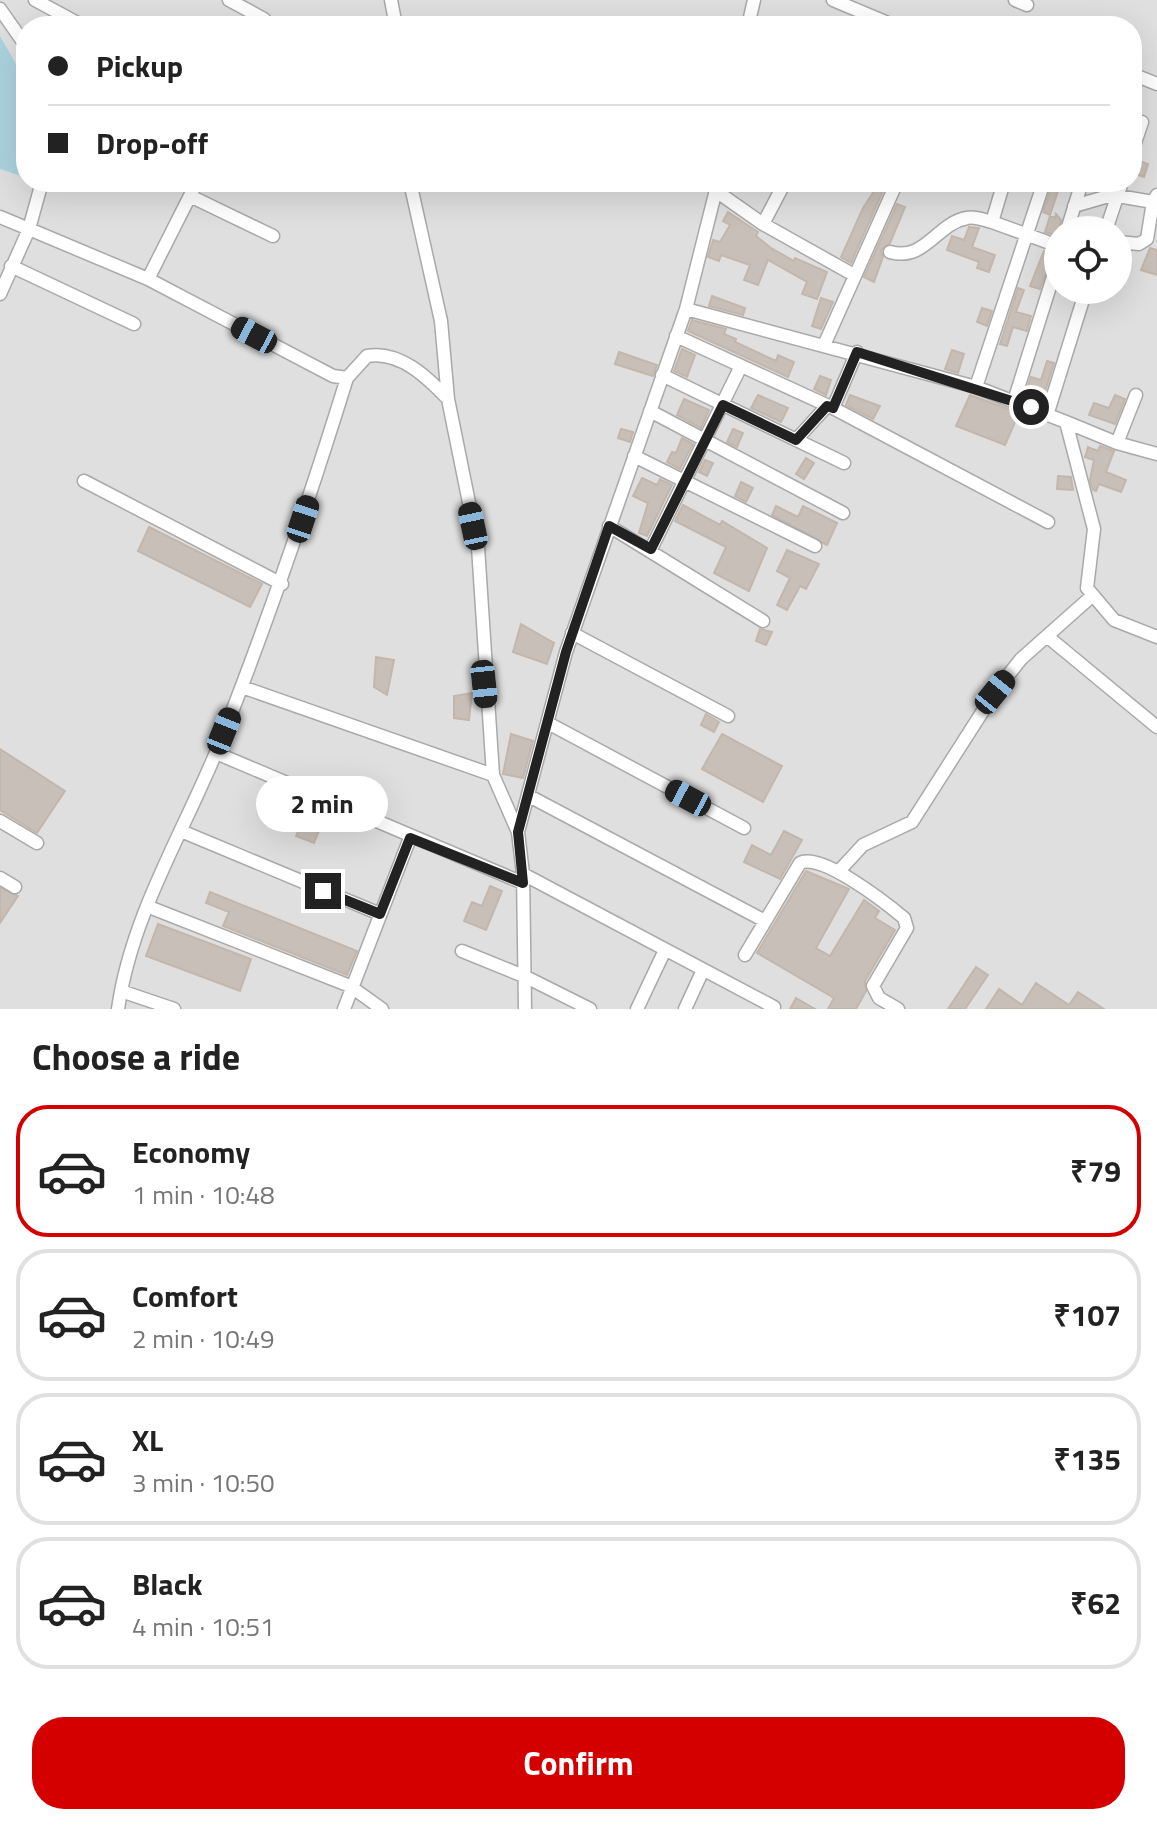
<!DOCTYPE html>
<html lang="en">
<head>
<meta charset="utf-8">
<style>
	body { margin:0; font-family:"Titillium Web",sans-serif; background:#f2f2f2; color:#222; height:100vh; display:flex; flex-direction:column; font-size:30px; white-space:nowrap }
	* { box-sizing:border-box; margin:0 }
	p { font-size:26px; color:#767676 }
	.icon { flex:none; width:44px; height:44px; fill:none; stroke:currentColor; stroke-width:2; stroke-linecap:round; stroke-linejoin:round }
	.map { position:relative; height:1009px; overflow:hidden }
	.panel { display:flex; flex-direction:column; background:#fff; flex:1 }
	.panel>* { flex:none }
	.top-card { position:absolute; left:16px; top:16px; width:1126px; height:176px; border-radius:32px; box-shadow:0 8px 32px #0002; display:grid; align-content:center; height:176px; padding:0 32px; background:#fff }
	.fabs { position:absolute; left:1044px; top:216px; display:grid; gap:16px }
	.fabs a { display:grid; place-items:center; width:88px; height:88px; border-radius:50%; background:#fff; box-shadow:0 8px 32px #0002; font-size:40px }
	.end { position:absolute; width:36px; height:36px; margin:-18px; border:10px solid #222; background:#fff; box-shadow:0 0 0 4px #fff }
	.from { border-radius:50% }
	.bubble { position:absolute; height:56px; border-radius:28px; background:#fff; box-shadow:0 8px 32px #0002; font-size:26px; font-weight:700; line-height:56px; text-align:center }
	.car { position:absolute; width:24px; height:48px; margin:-24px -12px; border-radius:10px; box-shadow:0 0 6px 2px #0007; background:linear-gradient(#222 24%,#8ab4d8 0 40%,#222 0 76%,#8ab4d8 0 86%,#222 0) }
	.top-card b { display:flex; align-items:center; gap:28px; height:76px; font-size:30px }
	.top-card b+b { border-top:2px solid #e0e0e0 }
	.top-card i { width:20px; height:20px; background:#222 }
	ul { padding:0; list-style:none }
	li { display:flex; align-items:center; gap:24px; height:132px; margin:0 16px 12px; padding:0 16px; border:4px solid #e0e0e0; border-radius:32px }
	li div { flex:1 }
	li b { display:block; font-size:30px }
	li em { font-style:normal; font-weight:700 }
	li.active { border-color:#d40000 }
	li>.icon { width:72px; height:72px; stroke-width:1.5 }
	h2 { padding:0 32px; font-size:36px; line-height:96px }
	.primary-button { display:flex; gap:16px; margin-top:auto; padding:16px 32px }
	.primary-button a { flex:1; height:92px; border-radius:32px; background:#d40000; color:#fff; font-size:32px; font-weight:700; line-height:92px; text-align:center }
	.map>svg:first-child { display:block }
</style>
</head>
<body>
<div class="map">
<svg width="1157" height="1009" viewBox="0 0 1157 1009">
	<rect width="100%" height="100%" fill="#f2efe9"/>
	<path fill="#e0dfdf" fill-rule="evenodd" d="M 0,0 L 1157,0 L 1157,1009 L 0,1009 ZM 26,26 L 1132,26 L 1132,182 L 26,182 ZM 1058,230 L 1118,230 L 1118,290 L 1058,290 Z"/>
	<path fill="#aad3df" d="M 0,36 L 26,82 L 26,157 L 18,175 L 0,169 Z"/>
	<path fill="#c7bfb8" stroke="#c4b6ab" stroke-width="2" d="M 1137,160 L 1148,164 L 1144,177 L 1132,173 Z
		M 880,182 L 887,182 L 851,263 L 841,257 L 863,208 Z
		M 1053,182 L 1061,182 L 1050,215 L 1043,212 Z
		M 897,204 L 905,207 L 890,243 L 881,250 L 883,257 L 874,282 L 864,277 Z
		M 728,212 L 758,232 L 756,236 L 771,248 L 794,261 L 795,258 L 827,272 L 817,299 L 802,294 L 807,282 L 768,260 L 758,285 L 744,280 L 750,265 L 721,255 L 719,261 L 708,257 L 713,240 L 720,242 L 730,225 L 723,221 Z
		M 1056,214 L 1061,220 L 1058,236 L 1045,232 L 1050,216 L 1055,218 Z
		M 969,227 L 979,228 L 972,247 L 995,255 L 989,272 L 977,268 L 979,262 L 947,250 L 952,236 L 964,240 Z
		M 1150,248 L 1157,250 L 1157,275 L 1141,270 Z
		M 1044,251 L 1053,254 L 1040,289 L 1030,286 Z
		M 1018,288 L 1024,290 L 1016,312 L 1031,316 L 1027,331 L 1013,327 L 1007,346 L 1000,344 Z
		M 712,296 L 745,308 L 743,315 L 709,306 Z
		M 821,298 L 833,302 L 821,329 L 812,326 Z
		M 982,308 L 992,311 L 987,326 L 977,322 Z
		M 692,320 L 726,329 L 724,334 L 736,339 L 735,342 L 776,361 L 778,355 L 794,362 L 788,377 L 688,331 Z
		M 682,349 L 695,355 L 687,377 L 674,371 Z
		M 952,350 L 964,354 L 958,373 L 945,369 Z
		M 619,352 L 657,365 L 653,376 L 615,364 Z
		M 1047,361 L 1054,363 L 1042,401 L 1025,396 L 1031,377 L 1041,380 Z
		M 820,376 L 831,380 L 826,395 L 814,389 Z
		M 758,395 L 788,408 L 781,422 L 751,408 Z
		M 850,395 L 880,406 L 873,419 L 846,405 Z
		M 970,395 L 1019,413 L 1005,445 L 956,426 Z
		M 1115,395 L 1125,399 L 1115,424 L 1089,415 L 1094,403 L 1109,408 Z
		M 684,399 L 709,410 L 701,428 L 677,415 Z
		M 621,429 L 633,432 L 630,442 L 618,438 Z
		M 733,429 L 743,433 L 737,447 L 727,442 Z
		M 682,438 L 693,444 L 680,469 L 667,462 L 672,452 L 676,453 Z
		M 1100,446 L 1114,451 L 1106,472 L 1126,480 L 1121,492 L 1099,484 L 1096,491 L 1093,490 L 1090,480 L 1094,460 L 1085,457 L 1088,447 L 1098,451 Z
		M 806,458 L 814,463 L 804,479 L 796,474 Z
		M 705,460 L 713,463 L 707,476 L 699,472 Z
		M 1058,476 L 1071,477 L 1073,490 L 1057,489 Z
		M 642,478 L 657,485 L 660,479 L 672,485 L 647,536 L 639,533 L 648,503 L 633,496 Z
		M 741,482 L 753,488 L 746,502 L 735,496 Z
		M 683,505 L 720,525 L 722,521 L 767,548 L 749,591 L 714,573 L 726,547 L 675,521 Z
		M 776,506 L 798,517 L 803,506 L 837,523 L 827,545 L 772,515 Z
		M 149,527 L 262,584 L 250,607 L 138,551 Z
		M 787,550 L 819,564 L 806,589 L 800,586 L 787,610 L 777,605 L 790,578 L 777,571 Z
		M 521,624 L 554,643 L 547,664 L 513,652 Z
		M 760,629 L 772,632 L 766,645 L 756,641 Z
		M 376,657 L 394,660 L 387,695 L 374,687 Z
		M 472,693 L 469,720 L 454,718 L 454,696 Z
		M 706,714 L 719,722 L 714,732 L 701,725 Z
		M 511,734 L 533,741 L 523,778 L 503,774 Z
		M 722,734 L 782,766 L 763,802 L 702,769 Z
		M 0,749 L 65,791 L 37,833 L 0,810 Z
		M 309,807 L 326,814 L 314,843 L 296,836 Z
		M 784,831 L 802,840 L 780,879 L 744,862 L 752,845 L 771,855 Z
		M 806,871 L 849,889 L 816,948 L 830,956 L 864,900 L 879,911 L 875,918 L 895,930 L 865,981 L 866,991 L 856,1009 L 828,1009 L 834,998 L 757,953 Z
		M 490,886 L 502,891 L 486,930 L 464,921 L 472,902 L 482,906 Z
		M 0,888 L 18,896 L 0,923 Z
		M 210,892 L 357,951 L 347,975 L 223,926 L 229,912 L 206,903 Z
		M 158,924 L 251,959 L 240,991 L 146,956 Z
		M 976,967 L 988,975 L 965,1009 L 948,1009 Z
		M 1036,983 L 1069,1005 L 1078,992 L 1104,1009 L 986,1009 L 999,989 L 1022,1005 Z
		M 796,998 L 815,1009 L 790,1009 Z"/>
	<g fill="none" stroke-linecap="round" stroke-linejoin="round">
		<defs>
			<path id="minor" d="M 35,0 L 83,26
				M 229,0 L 264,19 L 268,26
				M 391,0 L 396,26
				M 833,0 L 895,26
				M 1015,0 L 1027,5
				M 0,9 L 26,46
				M 748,26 L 754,0
				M 1132,74 L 1157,84
				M 1132,152 L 1142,122
				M 42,182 L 29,229 L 148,279 L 333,376 L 347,378
				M 410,182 L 441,321 L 448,399 L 478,547 L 493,775 L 518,832
				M 1004,182 L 992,222 L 1058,246
				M 716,191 L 763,224 L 854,275
				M 190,196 L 273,236
				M 1074,206 L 1112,195 L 1153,202 L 1157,195
				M 0,217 L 29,229 L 0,294
				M 763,224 L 785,182
				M 1067,230 L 1082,182
				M 1106,230 L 1122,182
				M 1118,242 L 1139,244 L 1147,239 L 1153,202
				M 890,252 C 925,262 937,223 967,218 C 974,216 984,220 992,222
				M 11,266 L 134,324
				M 148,279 L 197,182
				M 686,309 L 976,387 L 1066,422 L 1094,529 L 1087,588 L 1114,620 L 1157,637
				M 676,336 L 833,408 L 1048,522
				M 825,343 L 897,182
				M 662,375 L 844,463
				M 976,387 L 1044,182
				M 1014,401 L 1058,261
				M 833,408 L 857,352
				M 650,411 L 843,513
				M 1048,412 L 1086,290
				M 1066,422 L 1117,443 L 1136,395
				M 796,440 L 827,406
				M 1117,443 L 1157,454
				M 634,456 L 815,546
				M 84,481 L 282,584
				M 609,526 L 763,621
				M 651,549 L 741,366
				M 572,633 L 728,716
				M 1048,637 L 1157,727
				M 242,687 L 493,775
				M 548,723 L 744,828
				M 216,753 L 523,883
				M 529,796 L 765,921
				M 0,821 L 37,843
				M 181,831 L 380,914
				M 839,871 L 863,845 L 912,822 L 995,692 L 1021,659 L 1092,596
				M 523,874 L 774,1007
				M 0,878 L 15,887
				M 149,907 L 350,986 L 382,1009
				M 462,951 L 526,977 L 590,1009
				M 745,955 L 800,863 C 821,852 886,903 904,918 L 907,928 L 873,986 L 879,998 L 898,1009
				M 121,991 L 174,1009
				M 118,1009 C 131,917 182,835 217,750 C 266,627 308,504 347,378 L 367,356 C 400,350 428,378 448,399
				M 344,1009 L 410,838
				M 525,1009 L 523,874 L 518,832 L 566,652 L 686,309 L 718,182
				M 637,1009 L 665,950
				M 685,1009 L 703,970"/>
		</defs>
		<use href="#minor" stroke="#a9a9a9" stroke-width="15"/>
		<use href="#minor" stroke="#fff" stroke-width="12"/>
	</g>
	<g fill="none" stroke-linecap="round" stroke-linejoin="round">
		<path stroke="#222" stroke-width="10" d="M 323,891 L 380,914 L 410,838 L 523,883 L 518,832 L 566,652 L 609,526 L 651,549 L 723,405 L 796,440 L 827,406 L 833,408 L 857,352 L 1031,407"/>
	</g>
</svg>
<div class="fabs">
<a><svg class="icon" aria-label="locate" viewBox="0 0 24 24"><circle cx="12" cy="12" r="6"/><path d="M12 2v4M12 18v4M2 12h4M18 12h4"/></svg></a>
</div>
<i class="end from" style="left:1031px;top:407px"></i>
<i class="end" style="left:323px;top:891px"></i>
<div class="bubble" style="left:256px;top:776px;width:132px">2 min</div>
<i class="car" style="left:254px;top:335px;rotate:298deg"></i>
<i class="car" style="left:303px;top:519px;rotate:18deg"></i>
<i class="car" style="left:473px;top:526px;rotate:348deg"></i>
<i class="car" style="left:484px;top:684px;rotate:174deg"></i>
<i class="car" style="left:995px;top:692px;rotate:39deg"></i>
<i class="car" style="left:224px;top:731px;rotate:22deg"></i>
<i class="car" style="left:688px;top:798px;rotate:298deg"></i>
<div class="top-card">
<b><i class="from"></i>Pickup</b>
<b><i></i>Drop-off</b>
</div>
</div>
<section class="panel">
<h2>Choose a ride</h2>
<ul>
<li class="active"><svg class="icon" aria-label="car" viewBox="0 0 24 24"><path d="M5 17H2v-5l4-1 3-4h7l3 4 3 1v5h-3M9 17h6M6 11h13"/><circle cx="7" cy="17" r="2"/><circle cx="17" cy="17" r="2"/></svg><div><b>Economy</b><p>1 min · 10:48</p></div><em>₹79</em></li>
<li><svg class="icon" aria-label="car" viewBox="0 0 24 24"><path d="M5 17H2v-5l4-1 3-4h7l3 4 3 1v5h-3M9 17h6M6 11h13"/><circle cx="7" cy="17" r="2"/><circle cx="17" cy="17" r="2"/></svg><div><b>Comfort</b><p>2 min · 10:49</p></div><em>₹107</em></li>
<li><svg class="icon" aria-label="car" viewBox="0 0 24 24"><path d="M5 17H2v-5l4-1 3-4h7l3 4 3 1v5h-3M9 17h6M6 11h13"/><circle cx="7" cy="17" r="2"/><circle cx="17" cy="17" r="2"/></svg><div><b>XL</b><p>3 min · 10:50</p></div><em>₹135</em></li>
<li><svg class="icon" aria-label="car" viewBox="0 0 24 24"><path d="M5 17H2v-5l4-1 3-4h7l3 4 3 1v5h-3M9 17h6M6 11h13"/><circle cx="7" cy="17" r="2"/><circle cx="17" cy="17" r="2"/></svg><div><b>Black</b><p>4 min · 10:51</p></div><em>₹62</em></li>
</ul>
<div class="primary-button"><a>Confirm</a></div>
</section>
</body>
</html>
